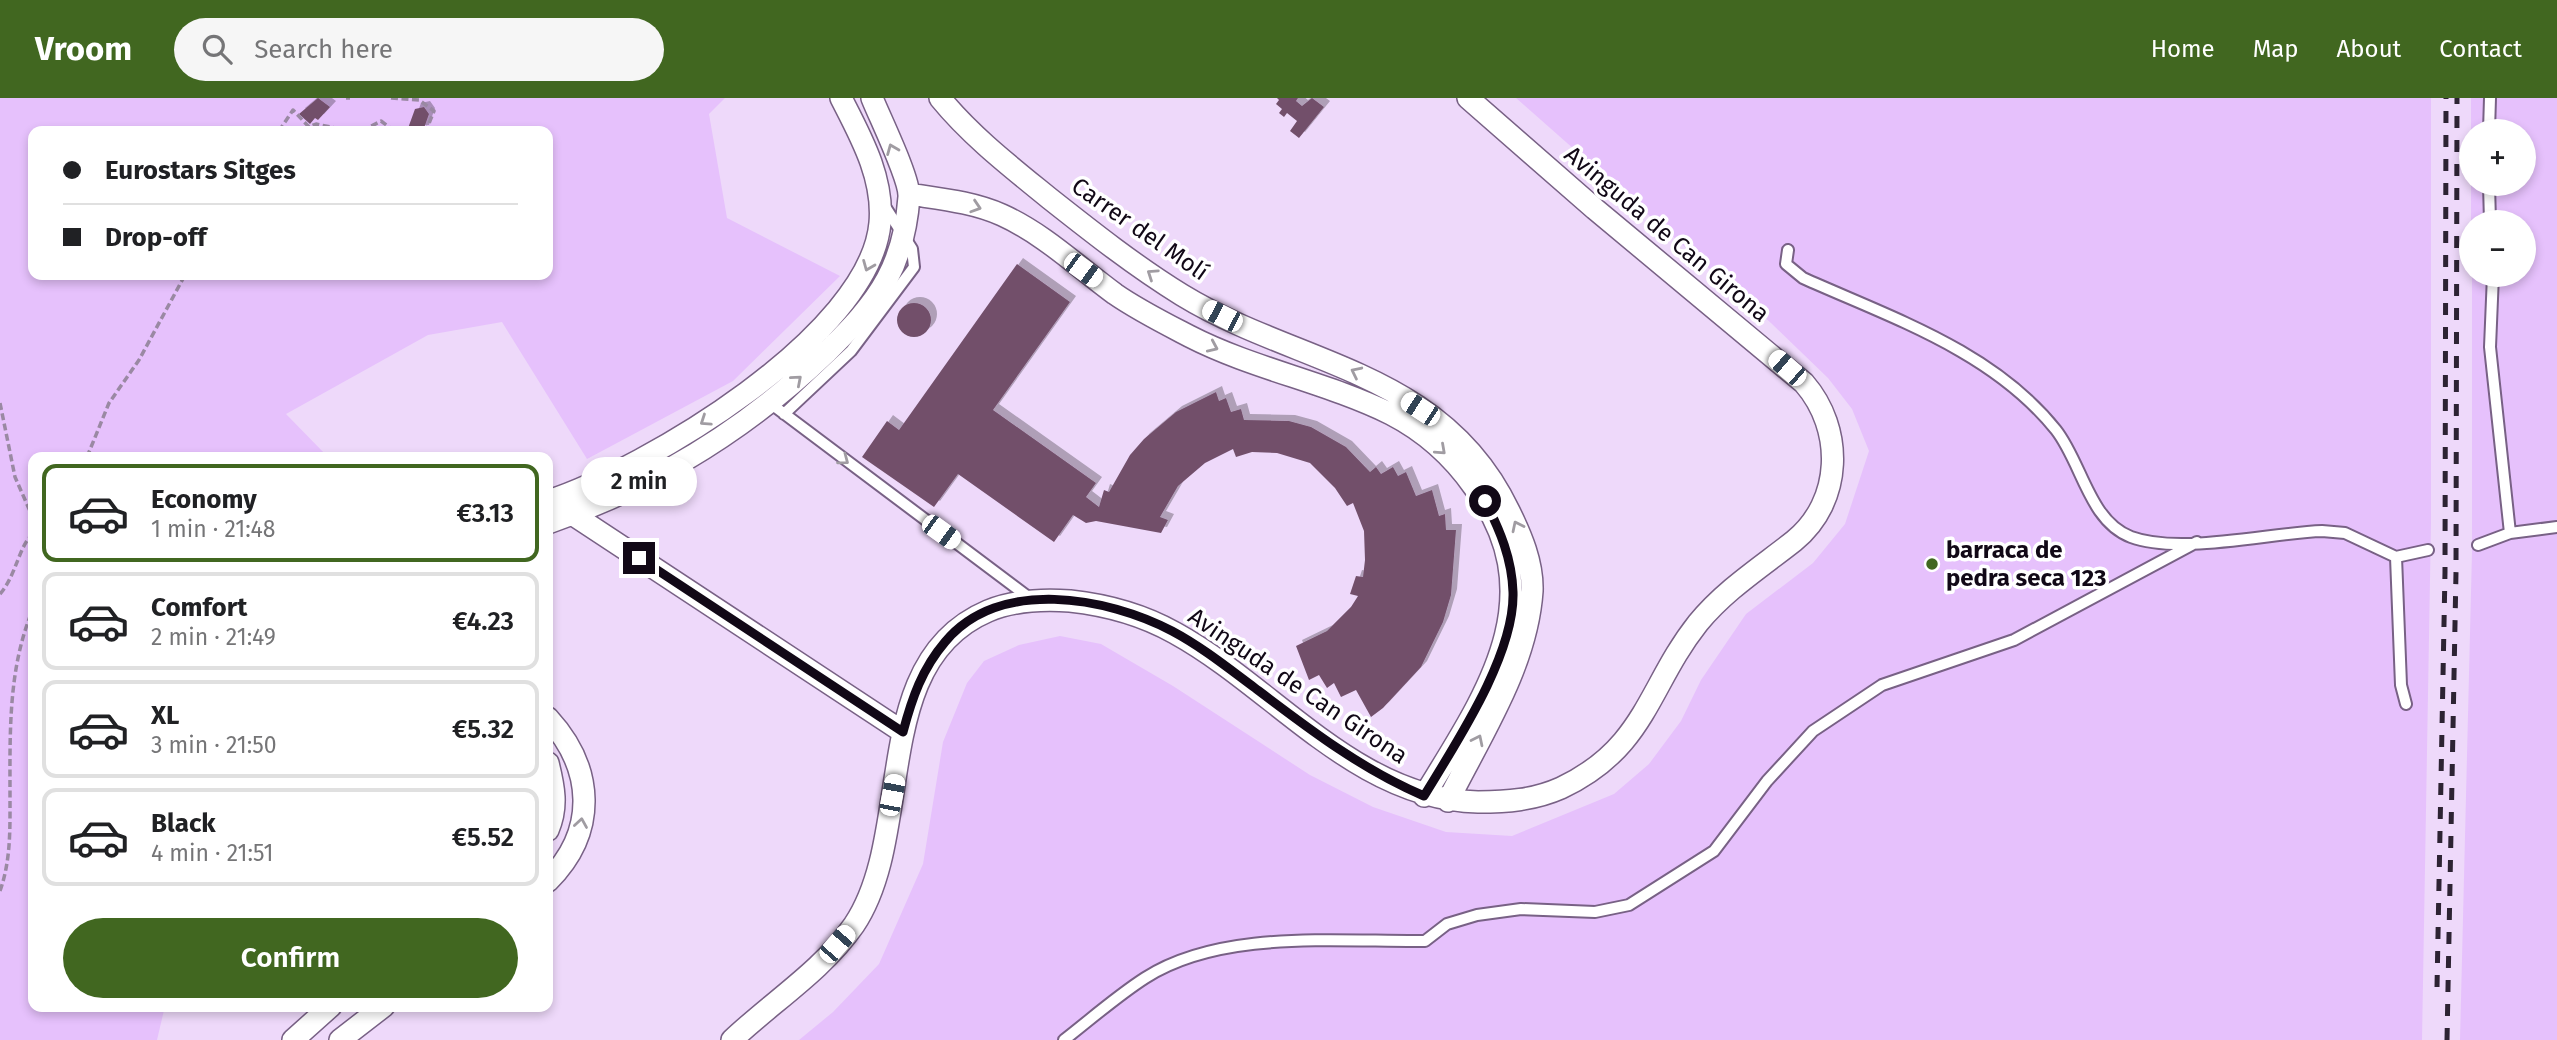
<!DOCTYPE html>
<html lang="en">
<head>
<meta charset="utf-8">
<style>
	body { margin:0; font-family:"Fira Sans",sans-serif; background:#f6f6f6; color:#202124; height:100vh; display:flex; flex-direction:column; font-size:26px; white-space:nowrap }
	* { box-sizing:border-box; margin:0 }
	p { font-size:23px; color:#757577 }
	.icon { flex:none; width:38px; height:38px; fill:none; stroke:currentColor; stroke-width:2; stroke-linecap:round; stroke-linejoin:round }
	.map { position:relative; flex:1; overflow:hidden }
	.sheet { position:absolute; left:28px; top:354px; width:525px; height:560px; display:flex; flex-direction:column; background:#fff; border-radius:14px; box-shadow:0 4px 10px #0003 }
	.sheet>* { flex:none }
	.hud { position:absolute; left:28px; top:28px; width:525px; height:154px; border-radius:14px; box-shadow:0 4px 10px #0003; display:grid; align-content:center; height:154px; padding:0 35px; background:#fff }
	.fabs { position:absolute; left:2459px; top:21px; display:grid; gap:14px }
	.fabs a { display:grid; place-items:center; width:77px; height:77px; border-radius:50%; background:#fff; box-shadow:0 4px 10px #0003; font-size:35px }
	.end { position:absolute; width:32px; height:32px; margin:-16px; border:9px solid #110816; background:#fff; box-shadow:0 0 0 4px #fff }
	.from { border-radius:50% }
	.bubble { position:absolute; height:49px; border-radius:24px; background:#fff; box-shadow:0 4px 10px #0003; font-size:23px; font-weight:600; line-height:49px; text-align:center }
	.car { position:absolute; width:21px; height:42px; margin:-21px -10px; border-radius:9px; box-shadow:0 0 5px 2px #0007; background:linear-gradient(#fff 24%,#345 0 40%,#fff 0 76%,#345 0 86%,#fff 0) }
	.hud b { display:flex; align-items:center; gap:24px; height:66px; font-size:26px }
	.hud b+b { border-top:2px solid #e0e0e0 }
	.hud i { width:18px; height:18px; background:#202124 }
	ul { padding:12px 0 0; list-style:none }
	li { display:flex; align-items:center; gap:21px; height:98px; margin:0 14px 10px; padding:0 21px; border:4px solid #e0e0e0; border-radius:14px }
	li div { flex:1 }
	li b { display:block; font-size:26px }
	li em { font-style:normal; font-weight:600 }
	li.active { border-color:#416720 }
	li>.icon { width:63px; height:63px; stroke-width:1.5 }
	.primary-button { display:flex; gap:14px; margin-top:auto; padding:14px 35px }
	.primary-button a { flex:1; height:80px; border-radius:42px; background:#416720; color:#fff; font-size:28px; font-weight:600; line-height:80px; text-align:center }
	header { display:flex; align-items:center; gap:42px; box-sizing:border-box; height:98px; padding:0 35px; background:#416720; color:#fff }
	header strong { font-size:33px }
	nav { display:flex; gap:38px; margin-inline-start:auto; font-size:24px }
	.search { width:490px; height:63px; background:#f6f6f6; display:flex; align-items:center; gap:18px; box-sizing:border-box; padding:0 24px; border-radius:38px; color:#757577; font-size:26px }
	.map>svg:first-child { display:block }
</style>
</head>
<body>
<header>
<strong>Vroom</strong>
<div class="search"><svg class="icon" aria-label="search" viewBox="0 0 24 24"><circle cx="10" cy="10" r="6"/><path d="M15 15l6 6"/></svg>Search here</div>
<nav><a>Home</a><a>Map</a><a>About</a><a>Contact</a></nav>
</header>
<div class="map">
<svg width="2557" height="942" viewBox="0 0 2557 942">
	<defs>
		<filter id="shadow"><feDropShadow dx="6" dy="-6" stdDeviation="0" flood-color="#0004"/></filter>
	</defs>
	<rect width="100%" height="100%" fill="#eed9fa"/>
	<path fill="#e6c1fc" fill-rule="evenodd" d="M 0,0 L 725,0 L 709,16 L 727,120 L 840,178 L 733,283 L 587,361 L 502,224 L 428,237 L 286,316 L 328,359 L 33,359 L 33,908 L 165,908 L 157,942 L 0,942 ZM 33,33 L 548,33 L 548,177 L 33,177 Z
		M 1516,0 L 2431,0 L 2431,424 L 2422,942 L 799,942 L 833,914 L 879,866 L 923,766 L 943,644 L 967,585 L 984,563 L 1019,547 L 1060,538 L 1101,546 L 1173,588 L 1310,677 L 1373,709 L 1446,734 L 1512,738 L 1614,696 L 1649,666 L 1681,623 L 1701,582 L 1746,516 L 1813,465 L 1845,426 L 1869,353 L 1852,311 L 1828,280 L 1771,225 Z
		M 2471,0 L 2557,0 L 2557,942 L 2460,942 L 2472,454 L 2472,177 L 2524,177 L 2524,124 L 2471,124 L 2471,86 L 2524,86 L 2524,33 L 2471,33 Z"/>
	<path fill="#72506b" filter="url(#shadow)" d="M 318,0 L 330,9 L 318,22 L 315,20 L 310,26 L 299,16 Z
		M 1277,0 L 1298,0 L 1296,3 L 1302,8 L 1312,0 L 1324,9 L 1299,40 L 1290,33 L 1297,23 L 1287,15 L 1284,19 L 1279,15 L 1282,11 L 1276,6 L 1279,2 Z
		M 424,9 L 429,16 L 423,33 L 407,33 L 415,11 Z
		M 1017,166 L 1070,204 L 993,312 L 1096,385 L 1086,399 L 1099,409 L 1104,392 L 1109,394 L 1130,357 L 1144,341 L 1176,314 L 1216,294 L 1219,303 L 1226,300 L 1231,314 L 1241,311 L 1244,322 L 1289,323 L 1311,329 L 1346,349 L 1370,374 L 1376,369 L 1381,376 L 1393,369 L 1398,378 L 1406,374 L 1416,398 L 1432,392 L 1439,418 L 1445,416 L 1446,432 L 1456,432 L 1451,497 L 1443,524 L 1421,569 L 1383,610 L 1371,619 L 1356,592 L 1341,599 L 1334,585 L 1327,590 L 1319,577 L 1309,582 L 1296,548 L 1327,533 L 1351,509 L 1358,498 L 1350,496 L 1356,478 L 1363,479 L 1365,462 L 1364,433 L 1353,405 L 1347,408 L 1335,390 L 1310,365 L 1277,355 L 1252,354 L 1236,359 L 1233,351 L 1205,365 L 1178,388 L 1160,419 L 1168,422 L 1161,435 L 1096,423 L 1086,425 L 1073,417 L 1054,444 L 958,376 L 934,409 L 862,359 L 887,323 L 899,332 Z
		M897 222a17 17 0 1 1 34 0a17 17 0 1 1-34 0Z"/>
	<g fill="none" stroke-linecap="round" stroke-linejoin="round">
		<defs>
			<path id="lane" d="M 2489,33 L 2490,0
				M 2489,86 L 2490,124
				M 1788,152 L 1786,166 L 1803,180 C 1892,220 1993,253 2056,332 C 2082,365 2089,423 2131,439 C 2180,457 2269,435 2322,433 L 2345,435 L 2396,459 L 2428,452
				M 2493,177 L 2490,249 L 2510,435
				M 770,305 L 1031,501
				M 784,316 L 851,253 L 914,169 L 912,151 L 884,107
				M 2478,447 L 2510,435 L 2557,429
				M 2396,459 L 2401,587 L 2406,606
				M 1064,942 C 1091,921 1117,898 1145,880 C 1221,831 1338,844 1425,843 L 1447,826 L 1477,817 L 1521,811 L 1595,814 L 1629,807 L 1714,753 L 1767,683 L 1813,633 L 1882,587 L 2014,542 L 2197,444"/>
			<path id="street" d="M 940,0 C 971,38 1011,69 1049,100 C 1092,134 1135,168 1182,197 C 1298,268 1442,272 1509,413 C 1521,437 1533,465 1532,493 C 1527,568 1481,637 1448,703
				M 909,96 C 941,101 973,104 1002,117 C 1044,136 1078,169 1115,196 C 1138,212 1164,225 1189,238 C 1253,271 1326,284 1391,316 C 1424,333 1453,359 1474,389 C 1556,500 1485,598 1424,698
				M 548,403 C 646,371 870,238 880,125 C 884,80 861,39 841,0
				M 568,409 L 572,416 L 903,634
				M 548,425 C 652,389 747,331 827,254 C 849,232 872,209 887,181 C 900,157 907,126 909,99 C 910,81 880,20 872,0
				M 548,620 C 594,670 598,733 548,783
				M 548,665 C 554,689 558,709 548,732
				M 293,942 L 331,908
				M 340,942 L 384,908
				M 732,942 C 772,904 822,873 854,827 C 916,735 868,564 988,513 C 1014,502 1042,501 1070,503 C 1107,507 1143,517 1175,535 C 1275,590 1356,701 1478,704 C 1507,704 1534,702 1561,690 C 1646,650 1648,588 1698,525 C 1725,492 1761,469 1794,443 C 1843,403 1844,331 1804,285 L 1595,111 L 1468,0"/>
		</defs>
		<use href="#lane" stroke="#786185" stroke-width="14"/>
		<use href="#street" stroke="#786185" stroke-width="24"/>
		<path stroke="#9a89a3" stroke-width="3.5" stroke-dasharray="7 3.5" stroke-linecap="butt" d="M 346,0 L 350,0
			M 391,0 L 419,2 L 434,13 L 426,33
			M 279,33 L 293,12 L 309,29 L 316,26 L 350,33
			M 362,33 L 381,23 L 394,33
			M 0,305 L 15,379 L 33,420
			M 87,359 L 109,305 L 139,262 L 185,177
			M 0,496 C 17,476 19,447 33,436
			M 0,793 C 11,762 10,730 10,697 C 10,634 8,570 33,511"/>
		<use href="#lane" stroke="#fff" stroke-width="10"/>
		<use href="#street" stroke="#fff" stroke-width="21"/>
		<path stroke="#2d2333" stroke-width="5" stroke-dasharray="12 12" stroke-linecap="butt" d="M 2437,889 L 2445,474 L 2446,0
			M 2447,942 L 2456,474 L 2457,0"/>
	</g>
	<defs><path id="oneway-chevron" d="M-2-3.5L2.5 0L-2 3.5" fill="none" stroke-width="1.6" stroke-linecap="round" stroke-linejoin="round" transform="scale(1.75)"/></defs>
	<g stroke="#a09ca2">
		<use href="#oneway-chevron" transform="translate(892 51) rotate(-112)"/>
		<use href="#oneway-chevron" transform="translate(976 109) rotate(18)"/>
		<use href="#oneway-chevron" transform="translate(868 168) rotate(112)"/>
		<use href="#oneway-chevron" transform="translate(1152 176) rotate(-146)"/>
		<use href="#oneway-chevron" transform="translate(1213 249) rotate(24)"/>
		<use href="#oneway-chevron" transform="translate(1356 274) rotate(-154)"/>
		<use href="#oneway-chevron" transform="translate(797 282) rotate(-41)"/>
		<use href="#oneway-chevron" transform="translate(705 323) rotate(146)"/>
		<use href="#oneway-chevron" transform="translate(1441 352) rotate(42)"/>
		<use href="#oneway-chevron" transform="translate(844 362) rotate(37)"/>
		<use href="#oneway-chevron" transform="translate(1517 428) rotate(-116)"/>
		<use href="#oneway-chevron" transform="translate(1478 642) rotate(-64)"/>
		<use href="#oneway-chevron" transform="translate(581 725) rotate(-81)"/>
	</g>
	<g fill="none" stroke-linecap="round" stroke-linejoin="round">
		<path stroke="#110816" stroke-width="9" d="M 639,460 L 903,634 C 912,600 922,571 945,544 C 999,479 1107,499 1172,533 C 1202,549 1228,570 1255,590 C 1309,631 1361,671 1424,698 C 1456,645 1515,557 1513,494 C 1512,461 1500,432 1485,403"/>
	</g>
	<circle fill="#416720" stroke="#fff" stroke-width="2.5" cx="1932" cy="466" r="7"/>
	<g text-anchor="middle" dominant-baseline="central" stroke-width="7" stroke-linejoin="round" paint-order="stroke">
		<g font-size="24" fill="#110816" stroke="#fff">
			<text transform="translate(1140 131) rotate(35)">Carrer del Molí</text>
			<text transform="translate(1667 136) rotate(40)">Avinguda de Can Girona</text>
			<text transform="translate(1298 588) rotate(34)">Avinguda de Can Girona</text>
		</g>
		<g font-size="24" font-weight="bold" fill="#110816" stroke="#fff" text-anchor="start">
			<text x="1946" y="452">barraca de<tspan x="1946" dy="28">pedra seca 123</tspan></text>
		</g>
	</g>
</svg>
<div class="fabs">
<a>+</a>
<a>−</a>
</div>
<i class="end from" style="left:1485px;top:403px"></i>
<i class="end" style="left:639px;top:460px"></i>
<div class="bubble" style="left:581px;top:359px;width:116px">2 min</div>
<i class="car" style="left:1083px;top:172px;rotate:126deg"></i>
<i class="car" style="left:1222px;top:218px;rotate:297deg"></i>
<i class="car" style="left:1787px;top:270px;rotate:311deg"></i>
<i class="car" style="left:1420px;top:311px;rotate:303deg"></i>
<i class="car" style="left:941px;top:434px;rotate:126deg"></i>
<i class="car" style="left:892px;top:697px;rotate:11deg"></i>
<i class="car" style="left:837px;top:846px;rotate:41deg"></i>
<div class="hud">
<b><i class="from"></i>Eurostars Sitges</b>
<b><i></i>Drop-off</b>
</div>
<section class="sheet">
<ul>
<li class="active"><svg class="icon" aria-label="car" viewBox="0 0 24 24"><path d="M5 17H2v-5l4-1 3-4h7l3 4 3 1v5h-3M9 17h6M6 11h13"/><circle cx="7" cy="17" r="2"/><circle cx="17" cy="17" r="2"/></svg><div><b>Economy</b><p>1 min · 21:48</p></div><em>€3.13</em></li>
<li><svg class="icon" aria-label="car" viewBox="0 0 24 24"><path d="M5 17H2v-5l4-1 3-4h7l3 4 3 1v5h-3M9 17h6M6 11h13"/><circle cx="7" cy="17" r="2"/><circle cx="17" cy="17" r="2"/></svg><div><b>Comfort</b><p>2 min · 21:49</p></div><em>€4.23</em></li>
<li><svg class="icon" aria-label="car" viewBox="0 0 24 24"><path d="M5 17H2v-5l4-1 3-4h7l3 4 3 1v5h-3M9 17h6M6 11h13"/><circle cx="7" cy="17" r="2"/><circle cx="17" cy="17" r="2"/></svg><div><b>XL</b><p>3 min · 21:50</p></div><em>€5.32</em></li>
<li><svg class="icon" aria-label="car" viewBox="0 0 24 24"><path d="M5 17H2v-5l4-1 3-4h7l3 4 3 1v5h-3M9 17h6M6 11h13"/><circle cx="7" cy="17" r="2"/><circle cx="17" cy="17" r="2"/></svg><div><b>Black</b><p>4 min · 21:51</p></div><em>€5.52</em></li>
</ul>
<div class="primary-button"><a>Confirm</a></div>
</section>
</div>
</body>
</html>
